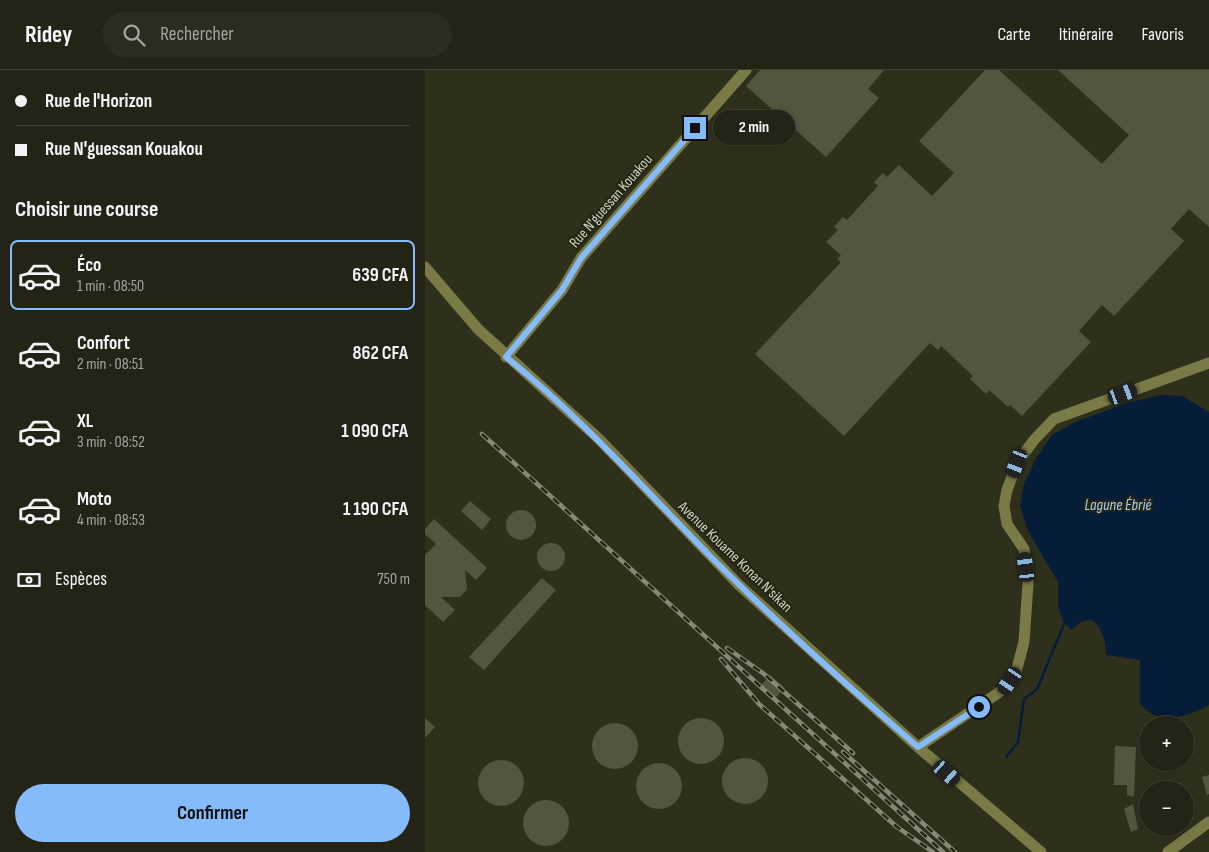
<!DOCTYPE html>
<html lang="fr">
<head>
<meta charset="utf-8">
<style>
	body { margin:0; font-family:"Sofia Sans Condensed",sans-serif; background:#2b2c1e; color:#f1f3f6; height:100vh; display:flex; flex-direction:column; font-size:19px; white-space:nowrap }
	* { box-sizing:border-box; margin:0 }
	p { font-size:16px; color:#a3a4a0 }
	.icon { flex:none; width:28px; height:28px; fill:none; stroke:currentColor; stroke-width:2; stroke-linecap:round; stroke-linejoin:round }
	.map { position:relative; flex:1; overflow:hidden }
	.details { display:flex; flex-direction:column; background:#232415; width:425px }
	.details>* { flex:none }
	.banner { display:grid; align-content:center; height:110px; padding:0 15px; background:#232415 }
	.tools { position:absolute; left:714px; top:646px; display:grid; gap:10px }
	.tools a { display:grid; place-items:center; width:55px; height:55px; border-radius:50%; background:#232415; box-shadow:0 2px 12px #0003,0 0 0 1px #404134; font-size:25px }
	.end { position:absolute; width:22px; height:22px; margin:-11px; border:6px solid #85bbfb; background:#111; box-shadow:0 0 0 2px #111 }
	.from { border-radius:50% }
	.bubble { position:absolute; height:35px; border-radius:18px; background:#232415; box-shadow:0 2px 12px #0003,0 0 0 1px #404134; font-size:16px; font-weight:700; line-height:35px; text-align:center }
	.car { position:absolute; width:15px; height:30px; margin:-15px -8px; border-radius:6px; box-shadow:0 0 4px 1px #0007; background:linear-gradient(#222 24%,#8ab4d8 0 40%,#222 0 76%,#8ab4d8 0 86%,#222 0) }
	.banner b { display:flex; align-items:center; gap:18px; height:48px; font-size:19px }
	.banner b+b { border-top:1px solid #404134 }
	.banner i { width:12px; height:12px; background:#f1f3f6 }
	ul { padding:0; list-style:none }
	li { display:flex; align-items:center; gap:15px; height:70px; margin:0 10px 8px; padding:0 5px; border:2px solid transparent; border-radius:8px }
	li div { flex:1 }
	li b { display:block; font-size:19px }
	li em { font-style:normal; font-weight:700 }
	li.current { border-color:#85bbfb }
	li>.icon { width:45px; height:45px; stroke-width:1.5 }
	h2 { padding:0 15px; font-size:22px; line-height:60px }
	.pay { display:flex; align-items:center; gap:12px; height:55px; padding:0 15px; font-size:19px }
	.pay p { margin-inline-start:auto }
	.primary-button { display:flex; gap:10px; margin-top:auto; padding:10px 15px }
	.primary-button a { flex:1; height:58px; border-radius:30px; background:#85bbfb; color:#111; font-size:20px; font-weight:700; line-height:58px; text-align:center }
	header { display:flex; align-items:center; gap:30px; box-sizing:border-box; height:70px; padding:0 25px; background:#232415; border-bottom:1px solid #404134 }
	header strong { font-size:24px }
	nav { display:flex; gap:28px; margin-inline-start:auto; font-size:18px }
	.search { width:350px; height:45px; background:#2b2c1e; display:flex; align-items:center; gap:12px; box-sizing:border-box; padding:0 18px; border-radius:28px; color:#a3a4a0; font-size:19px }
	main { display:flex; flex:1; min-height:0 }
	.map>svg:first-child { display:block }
</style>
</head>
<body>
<header>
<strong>Ridey</strong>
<div class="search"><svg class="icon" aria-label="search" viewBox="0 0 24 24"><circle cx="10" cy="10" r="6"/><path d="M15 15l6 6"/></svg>Rechercher</div>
<nav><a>Carte</a><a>Itinéraire</a><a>Favoris</a></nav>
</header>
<main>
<section class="details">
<div class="banner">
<b><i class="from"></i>Rue de l'Horizon</b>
<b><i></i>Rue N'guessan Kouakou</b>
</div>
<h2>Choisir une course</h2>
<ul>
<li class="current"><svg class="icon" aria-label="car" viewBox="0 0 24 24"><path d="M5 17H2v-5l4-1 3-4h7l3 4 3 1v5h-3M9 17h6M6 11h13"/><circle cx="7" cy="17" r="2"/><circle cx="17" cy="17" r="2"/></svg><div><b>Éco</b><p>1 min · 08:50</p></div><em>639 CFA</em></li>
<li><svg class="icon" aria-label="car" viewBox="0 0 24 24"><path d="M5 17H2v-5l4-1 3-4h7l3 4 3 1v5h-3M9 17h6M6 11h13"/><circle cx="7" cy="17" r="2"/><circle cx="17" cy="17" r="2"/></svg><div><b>Confort</b><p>2 min · 08:51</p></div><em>862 CFA</em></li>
<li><svg class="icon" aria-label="car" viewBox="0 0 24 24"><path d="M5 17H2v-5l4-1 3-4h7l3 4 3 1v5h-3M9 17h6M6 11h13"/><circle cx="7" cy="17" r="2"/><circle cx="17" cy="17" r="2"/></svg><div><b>XL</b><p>3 min · 08:52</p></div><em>1 090 CFA</em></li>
<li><svg class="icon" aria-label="car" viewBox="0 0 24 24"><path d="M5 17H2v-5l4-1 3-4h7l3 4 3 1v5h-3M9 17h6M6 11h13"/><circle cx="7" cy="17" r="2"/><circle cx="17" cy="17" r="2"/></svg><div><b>Moto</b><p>4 min · 08:53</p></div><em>1 190 CFA</em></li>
</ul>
<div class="pay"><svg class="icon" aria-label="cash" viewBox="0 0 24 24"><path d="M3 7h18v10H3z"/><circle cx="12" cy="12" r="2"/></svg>Espèces<p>750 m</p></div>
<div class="primary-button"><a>Confirmer</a></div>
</section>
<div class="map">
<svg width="784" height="782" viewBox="0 0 784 782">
	<rect width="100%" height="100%" fill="#2f301c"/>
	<path fill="#051d38" d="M 735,325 L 757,326 L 784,342 L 784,635 C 763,647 731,657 715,633 L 715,590 L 681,585 C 681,564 670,535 647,560 L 639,553 L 633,537 L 633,512 L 603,461 L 595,436 L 599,414 L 610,390 L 627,365 L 650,352 L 702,333 Z"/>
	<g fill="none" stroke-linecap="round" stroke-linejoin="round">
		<path stroke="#051d38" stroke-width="2.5" d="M 581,687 L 593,672 L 599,629 L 612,619 L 640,552"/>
	</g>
	<path fill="#54553f" d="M 335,0 L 459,0 L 443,19 L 454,28 L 401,87 L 321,16 Z
		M 560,0 L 574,0 L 677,94 L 704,65 L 633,0 L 784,0 L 784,157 L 764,139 L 746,159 L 759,171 L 689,246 L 677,235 L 654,261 L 666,272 L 597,346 L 585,335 L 583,337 L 564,320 L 561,324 L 545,309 L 548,306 L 516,276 L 513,280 L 505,273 L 419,366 L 330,284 L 416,192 L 412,189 L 416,185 L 401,172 L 413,160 L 409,157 L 418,147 L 422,150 L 453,116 L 449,112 L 458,103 L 462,107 L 474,95 L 507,126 L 529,103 L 494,71 Z
		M 45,431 L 66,449 L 57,460 L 36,441 Z
		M81 455a15 15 0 1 1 30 0a15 15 0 1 1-30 0Z
		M 9,449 L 62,498 L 51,510 L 40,500 L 42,519 L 35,527 L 16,527 L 30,540 L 18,552 L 0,535 L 0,485 L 11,474 L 0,464 L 0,459 Z
		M112 487a14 14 0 1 1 28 0a14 14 0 1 1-28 0Z
		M 117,508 L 131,520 L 59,600 L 44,587 Z
		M 345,605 L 360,618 L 350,628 L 336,615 Z
		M 0,648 L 10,657 L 0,668 Z
		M253 671a23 23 0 1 1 46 0a23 23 0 1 1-46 0Z
		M167 676a23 23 0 1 1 46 0a23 23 0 1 1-46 0Z
		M 690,676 L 711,677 L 709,727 L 702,725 L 702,715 L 689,715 Z
		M297 711a23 23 0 1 1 46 0a23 23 0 1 1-46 0Z
		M53 713a23 23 0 1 1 46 0a23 23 0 1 1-46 0Z
		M211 716a23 23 0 1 1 46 0a23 23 0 1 1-46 0Z
		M 784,705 L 784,724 L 782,725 L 777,707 Z
		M 756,713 L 759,720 L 738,720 L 737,718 Z
		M98 753a23 23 0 1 1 46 0a23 23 0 1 1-46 0Z
		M 708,734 L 713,759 L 706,762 L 699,739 Z"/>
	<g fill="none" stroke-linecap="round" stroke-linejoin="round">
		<path stroke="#797a46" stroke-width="11" d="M 0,197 L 53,259 L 174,369 L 314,515 L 493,677 L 616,782
			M 81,287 L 137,220 L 156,188 L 321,0
			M 493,677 L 579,619 L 591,602 L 599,572 L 603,514 L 599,479 L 582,454 L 579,436 L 582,420 L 592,393 L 609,370 L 629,349 L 784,293
			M 743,782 L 784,752"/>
		<defs>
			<path id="rail" d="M 57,364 L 518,782
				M 302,578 L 339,604 L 428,683
				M 296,589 L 334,634 L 472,757 L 508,782
				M 418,682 L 530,782"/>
		</defs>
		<use href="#rail" stroke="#878878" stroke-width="4.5"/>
		<use href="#rail" stroke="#252612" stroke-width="2.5" stroke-dasharray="8" stroke-linecap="butt"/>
	</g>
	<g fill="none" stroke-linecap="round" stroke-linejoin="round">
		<path stroke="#85bbfb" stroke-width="6" d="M 270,58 L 156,188 L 137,220 L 81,287 C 157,348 221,421 289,490 C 354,555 424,617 493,677 L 554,637"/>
	</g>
	<g text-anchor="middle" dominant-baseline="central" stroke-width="4" stroke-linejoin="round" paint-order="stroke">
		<g font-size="15" fill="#d1d2c6" stroke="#252612">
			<text transform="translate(186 131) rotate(-49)">Rue N'guessan Kouakou</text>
			<text transform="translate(310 487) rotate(44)">Avenue Kouame Konan N'sikan</text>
		</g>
		<g font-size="16" font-style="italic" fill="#a6cdfc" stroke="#252612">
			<text x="693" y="435">Lagune Ébrié</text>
		</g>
	</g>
</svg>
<div class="tools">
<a>+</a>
<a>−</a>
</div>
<i class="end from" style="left:554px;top:637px"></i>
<i class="end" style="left:270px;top:58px"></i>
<div class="bubble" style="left:288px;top:40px;width:82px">2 min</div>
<i class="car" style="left:698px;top:324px;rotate:70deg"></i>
<i class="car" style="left:592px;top:393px;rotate:201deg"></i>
<i class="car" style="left:601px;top:497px;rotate:353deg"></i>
<i class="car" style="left:585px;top:611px;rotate:214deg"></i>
<i class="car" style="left:522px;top:703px;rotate:131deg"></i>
</div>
</main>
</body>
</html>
